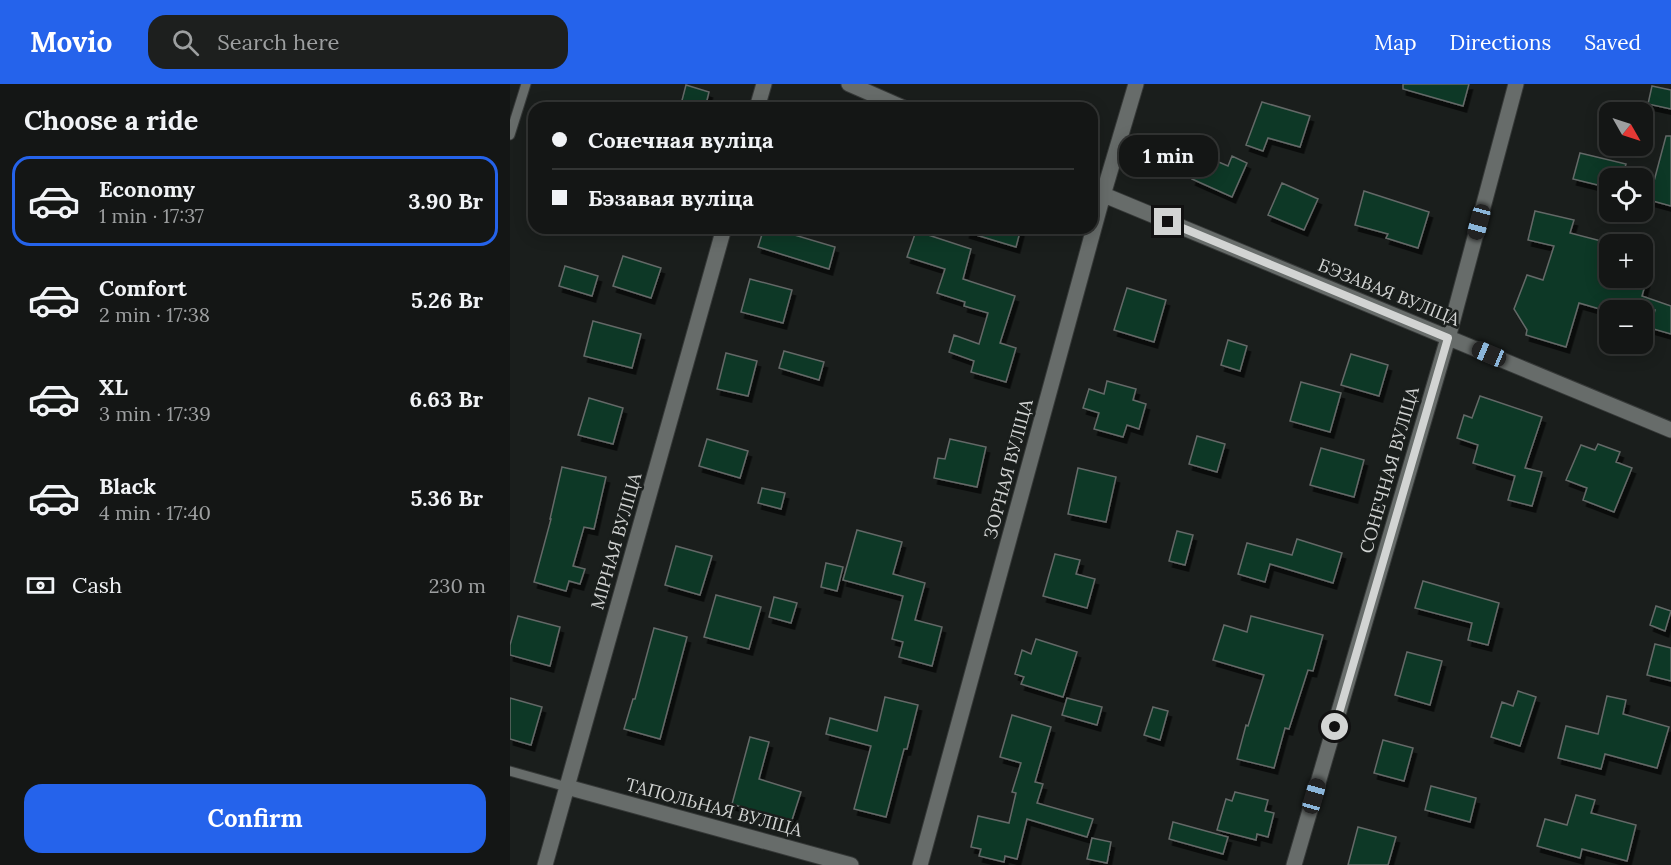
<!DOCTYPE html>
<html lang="en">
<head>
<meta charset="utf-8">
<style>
	body { margin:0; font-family:Lora,serif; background:#1d1f1e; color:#f1f3f6; height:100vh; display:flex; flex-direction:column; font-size:22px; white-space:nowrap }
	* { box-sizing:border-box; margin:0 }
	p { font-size:20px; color:#9d9fa0 }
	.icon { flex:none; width:33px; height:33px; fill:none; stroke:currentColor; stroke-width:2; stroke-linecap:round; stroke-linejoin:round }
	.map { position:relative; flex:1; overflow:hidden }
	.details { display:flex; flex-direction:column; background:#141615; width:510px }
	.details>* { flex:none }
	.banner { position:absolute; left:18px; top:18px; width:570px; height:132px; border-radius:18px; box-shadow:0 3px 15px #0003,0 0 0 2px #333534; display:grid; align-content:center; height:132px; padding:0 24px; background:#141615 }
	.needle { width:39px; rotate:129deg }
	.tools { position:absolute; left:1089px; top:18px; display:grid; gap:12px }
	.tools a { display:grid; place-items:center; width:54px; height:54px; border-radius:12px; background:#141615; box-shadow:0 3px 15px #0003,0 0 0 2px #333534; font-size:30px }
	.end { position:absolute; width:27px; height:27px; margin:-14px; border:8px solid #d2d4d3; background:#111; box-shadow:0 0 0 3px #111 }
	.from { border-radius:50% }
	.bubble { position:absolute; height:42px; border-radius:18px; background:#141615; box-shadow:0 3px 15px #0003,0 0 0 2px #333534; font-size:20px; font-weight:800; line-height:42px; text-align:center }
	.car { position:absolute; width:18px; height:36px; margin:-18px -9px; border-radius:8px; box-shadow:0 0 4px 2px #0007; background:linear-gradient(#222 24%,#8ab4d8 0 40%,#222 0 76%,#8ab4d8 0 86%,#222 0) }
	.banner b { display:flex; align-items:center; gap:21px; height:57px; font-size:22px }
	.banner b+b { border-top:2px solid #333534 }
	.banner i { width:15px; height:15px; background:#f1f3f6 }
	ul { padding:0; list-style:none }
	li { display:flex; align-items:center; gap:18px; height:90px; margin:0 12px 9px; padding:0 12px; border:3px solid transparent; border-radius:18px }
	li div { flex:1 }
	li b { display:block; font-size:22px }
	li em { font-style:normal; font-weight:800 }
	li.selected { border-color:#2563eb }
	li>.icon { width:54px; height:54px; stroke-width:1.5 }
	h2 { padding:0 24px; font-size:27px; line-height:72px }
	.pay { display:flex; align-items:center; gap:15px; height:66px; padding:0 24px; font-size:22px }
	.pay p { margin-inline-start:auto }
	.action { display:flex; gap:12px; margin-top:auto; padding:12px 24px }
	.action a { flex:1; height:69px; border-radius:18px; background:#2563eb; color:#fff; font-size:24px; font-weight:800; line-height:69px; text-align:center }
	header { display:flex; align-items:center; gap:36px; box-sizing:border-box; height:84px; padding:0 30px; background:#2563eb; color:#fff }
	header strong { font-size:28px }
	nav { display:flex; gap:33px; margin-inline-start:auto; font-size:21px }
	.search { width:420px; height:54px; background:#1d1f1e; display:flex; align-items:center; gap:15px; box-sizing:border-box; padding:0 21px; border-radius:18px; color:#9d9fa0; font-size:22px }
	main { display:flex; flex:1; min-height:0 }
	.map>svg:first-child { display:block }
</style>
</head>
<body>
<header>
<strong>Movio</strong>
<div class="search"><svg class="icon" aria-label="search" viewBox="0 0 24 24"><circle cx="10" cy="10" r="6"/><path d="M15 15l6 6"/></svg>Search here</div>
<nav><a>Map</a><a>Directions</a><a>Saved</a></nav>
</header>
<main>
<section class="details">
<h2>Choose a ride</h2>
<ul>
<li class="selected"><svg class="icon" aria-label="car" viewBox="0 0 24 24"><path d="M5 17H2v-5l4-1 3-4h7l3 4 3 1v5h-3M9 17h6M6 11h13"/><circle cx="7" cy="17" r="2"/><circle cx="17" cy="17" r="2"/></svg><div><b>Economy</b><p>1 min · 17:37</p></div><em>3.90 Br</em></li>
<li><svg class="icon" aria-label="car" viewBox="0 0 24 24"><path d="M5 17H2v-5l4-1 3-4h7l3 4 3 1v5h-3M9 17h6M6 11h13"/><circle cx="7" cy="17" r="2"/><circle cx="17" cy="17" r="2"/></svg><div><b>Comfort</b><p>2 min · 17:38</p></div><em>5.26 Br</em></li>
<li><svg class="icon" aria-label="car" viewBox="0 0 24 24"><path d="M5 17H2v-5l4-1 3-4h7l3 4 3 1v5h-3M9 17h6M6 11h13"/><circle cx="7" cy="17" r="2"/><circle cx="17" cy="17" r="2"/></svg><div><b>XL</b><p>3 min · 17:39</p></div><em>6.63 Br</em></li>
<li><svg class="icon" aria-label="car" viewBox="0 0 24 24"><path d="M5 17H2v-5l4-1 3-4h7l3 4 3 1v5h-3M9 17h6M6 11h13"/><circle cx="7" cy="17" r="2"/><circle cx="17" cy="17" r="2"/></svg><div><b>Black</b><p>4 min · 17:40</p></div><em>5.36 Br</em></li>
</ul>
<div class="pay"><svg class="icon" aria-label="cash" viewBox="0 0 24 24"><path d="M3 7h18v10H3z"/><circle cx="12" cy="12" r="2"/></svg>Cash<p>230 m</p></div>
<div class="action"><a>Confirm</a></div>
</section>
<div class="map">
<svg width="1161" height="781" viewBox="0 0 1161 781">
	<defs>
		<filter id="shadow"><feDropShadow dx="3.5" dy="6" stdDeviation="0" flood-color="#0009"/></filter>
	</defs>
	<rect width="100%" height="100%" fill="#1a1e1c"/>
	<path fill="#0d3827" stroke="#646967" stroke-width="1.5" filter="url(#shadow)" d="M 893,0 L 959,0 L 953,22 L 893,5 Z
		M 176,1 L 199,8 L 195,24 L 170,24 Z
		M 1142,2 L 1161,6 L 1161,25 L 1138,20 Z
		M 752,18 L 800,32 L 790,63 L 758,54 L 753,67 L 736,61 Z
		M 1156,52 L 1161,52 L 1161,122 L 1139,116 Z
		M 1070,69 L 1116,80 L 1112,94 L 1100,94 L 1100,104 L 1063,95 Z
		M 692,71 L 718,82 L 722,72 L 737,79 L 722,113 L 682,95 Z
		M 772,99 L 808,115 L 794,146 L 758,131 Z
		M 854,107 L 919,128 L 908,164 L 876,154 L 878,150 L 845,141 Z
		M 1025,127 L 1064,136 L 1060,149 L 1099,159 L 1089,194 L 1137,194 L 1132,212 L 1161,222 L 1161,250 L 1140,244 L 1145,226 L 1093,226 L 1069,219 L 1056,263 L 1016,251 L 1017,246 L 1004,225 L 1017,191 L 1033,196 L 1044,162 L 1018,156 Z
		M 254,144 L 261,144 L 325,163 L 319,185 L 248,163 Z
		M 457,144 L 511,144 L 506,163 L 456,148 Z
		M 406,147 L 461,165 L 453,195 L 505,212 L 490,259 L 506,264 L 496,298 L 461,288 L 464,277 L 439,268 L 444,251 L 469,260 L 478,229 L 454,222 L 455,218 L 427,209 L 435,185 L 397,173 Z
		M 113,172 L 151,184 L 141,214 L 103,202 Z
		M 55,182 L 88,192 L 82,212 L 49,202 Z
		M 240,195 L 282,206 L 273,239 L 231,228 Z
		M 617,204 L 656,216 L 644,258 L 604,246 Z
		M 83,237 L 131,250 L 122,284 L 74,272 Z
		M 718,256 L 737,262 L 730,287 L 711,281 Z
		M 274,267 L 314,278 L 309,296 L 269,284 Z
		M 216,269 L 247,277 L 238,312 L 207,305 Z
		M 841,270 L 878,281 L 869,312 L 831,301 Z
		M 597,297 L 626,305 L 623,316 L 636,320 L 629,345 L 617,341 L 613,353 L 584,345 L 589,329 L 573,324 L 579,305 L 594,310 Z
		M 791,298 L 831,309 L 820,348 L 780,337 Z
		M 970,312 L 1032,333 L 1015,384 L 1032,388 L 1022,422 L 998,416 L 1005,392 L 963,379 L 968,361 L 947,354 L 954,331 L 962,334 Z
		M 79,314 L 113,324 L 103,360 L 68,351 Z
		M 687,352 L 715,360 L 707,388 L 679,380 Z
		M 197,355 L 238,367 L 230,394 L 189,382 Z
		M 440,355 L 476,363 L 467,403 L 424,394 L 428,374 L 435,375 Z
		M 1088,360 L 1110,368 L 1106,378 L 1122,384 L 1104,428 L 1073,416 L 1077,404 L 1056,396 L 1071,361 L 1085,366 Z
		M 811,364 L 854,376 L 844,413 L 800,401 Z
		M 52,383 L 96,393 L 84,445 L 74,443 L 63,482 L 75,485 L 70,500 L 59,497 L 56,507 L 24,498 L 41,435 L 40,435 Z
		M 568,384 L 606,393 L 596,438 L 558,430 Z
		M 252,404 L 275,409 L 271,425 L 248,419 Z
		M 347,446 L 392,458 L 383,490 L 415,499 L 405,536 L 432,543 L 422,582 L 389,573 L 393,558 L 382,555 L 393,512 L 333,496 Z
		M 667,447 L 683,451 L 675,481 L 659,477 Z
		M 787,455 L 832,469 L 823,499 L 760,480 L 755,498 L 728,490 L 737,459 L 782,471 Z
		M 166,462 L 202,472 L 190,511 L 155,501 Z
		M 545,470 L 570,476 L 566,490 L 585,495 L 577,524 L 533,512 Z
		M 316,479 L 333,483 L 327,507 L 311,503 Z
		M 913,497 L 989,519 L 978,561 L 958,556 L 962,539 L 905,524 Z
		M 206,511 L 251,523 L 239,565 L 194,553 Z
		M 264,513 L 287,519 L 281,539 L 259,533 Z
		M 1146,522 L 1161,527 L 1155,547 L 1140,541 Z
		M 8,532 L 50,543 L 40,582 L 0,571 L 0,561 Z
		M 741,532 L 813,551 L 803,587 L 798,586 L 779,645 L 775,644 L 764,684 L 727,675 L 736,641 L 738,642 L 754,591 L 703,576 L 714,541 L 737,548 Z
		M 144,544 L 177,553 L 150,655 L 114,645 L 123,615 L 125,615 Z
		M 526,555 L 567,568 L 553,613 L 511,600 L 514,593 L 505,590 L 512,566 L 521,570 Z
		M 1145,560 L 1161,564 L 1161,597 L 1137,591 Z
		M 897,568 L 932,577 L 920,621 L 885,611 Z
		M 1008,607 L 1026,613 L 1010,662 L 981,653 L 992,618 L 1003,622 Z
		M 1097,612 L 1116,616 L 1113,630 L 1159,643 L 1147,684 L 1095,670 L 1091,685 L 1048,674 L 1056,642 L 1088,650 Z
		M 375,613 L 408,621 L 397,665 L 394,665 L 376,733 L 344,725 L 361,662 L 316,650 L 320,634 L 367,647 Z
		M 0,614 L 32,623 L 21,661 L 0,655 Z
		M 557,614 L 592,623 L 587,641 L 552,631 Z
		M 643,623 L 658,627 L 650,656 L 634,651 Z
		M 502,631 L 541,643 L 525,698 L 533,700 L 527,719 L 583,735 L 577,753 L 517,735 L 507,775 L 495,772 L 494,778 L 469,772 L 471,765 L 461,763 L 468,732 L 499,739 L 506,709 L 502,708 L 511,679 L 490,673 Z
		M 240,653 L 259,658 L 249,695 L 291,708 L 281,739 L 222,720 Z
		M 873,656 L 903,664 L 894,697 L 864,689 Z
		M 921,702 L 966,714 L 960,738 L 915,726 Z
		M 725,708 L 758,716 L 755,727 L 764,729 L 758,753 L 747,750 L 746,756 L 707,746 L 716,715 L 722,717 Z
		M 1066,711 L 1085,716 L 1081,729 L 1126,741 L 1117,777 L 1072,765 L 1070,774 L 1027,762 L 1035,735 L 1057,741 Z
		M 663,738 L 718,753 L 713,770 L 659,755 Z
		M 848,743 L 886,753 L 878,781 L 838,781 Z
		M 582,754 L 601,758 L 597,779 L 577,775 Z"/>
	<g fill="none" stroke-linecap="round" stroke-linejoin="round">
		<defs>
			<path id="lane" d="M 0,51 L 16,0
				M 0,687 L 57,703"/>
			<path id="street" d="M 339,0 L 394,24
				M 247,24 L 254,0
				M 582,106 L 1161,346
				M 57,703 L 341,781
				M 35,781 L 214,144
				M 410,781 L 593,111 L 626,0
				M 784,781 L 938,254 L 1006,0"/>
		</defs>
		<use href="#lane" stroke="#363938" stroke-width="11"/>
		<use href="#street" stroke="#363938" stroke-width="17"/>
		<use href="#lane" stroke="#676c6a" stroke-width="9"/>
		<use href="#street" stroke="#676c6a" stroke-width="15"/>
	</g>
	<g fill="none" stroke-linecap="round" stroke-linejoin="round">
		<path stroke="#d2d4d3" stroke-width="8" d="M 658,138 L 938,254 L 825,643"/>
	</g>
	<g text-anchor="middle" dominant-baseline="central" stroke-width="5" stroke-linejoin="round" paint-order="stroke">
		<g font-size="18" fill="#d2d4d3" stroke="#1a1e1c">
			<text transform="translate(879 208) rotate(22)">БЭЗАВАЯ ВУЛІЦА</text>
			<text transform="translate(498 385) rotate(-75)">ЗОРНАЯ ВУЛІЦА</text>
			<text transform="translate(879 386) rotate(-74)">СОНЕЧНАЯ ВУЛІЦА</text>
			<text transform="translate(106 457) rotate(-74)">МІРНАЯ ВУЛІЦА</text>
			<text transform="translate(204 723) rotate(15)">ТАПОЛЬНАЯ ВУЛІЦА</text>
		</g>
	</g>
</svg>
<div class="tools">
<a><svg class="needle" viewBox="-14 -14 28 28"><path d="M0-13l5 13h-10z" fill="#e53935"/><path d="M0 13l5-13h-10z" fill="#9d9fa0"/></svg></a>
<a><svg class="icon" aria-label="locate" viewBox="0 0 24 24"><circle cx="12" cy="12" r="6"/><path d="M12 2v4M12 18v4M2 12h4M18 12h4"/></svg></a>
<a>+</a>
<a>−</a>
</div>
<i class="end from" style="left:825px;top:643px"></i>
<i class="end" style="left:658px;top:138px"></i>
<div class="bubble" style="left:609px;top:51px;width:99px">1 min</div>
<i class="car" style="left:969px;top:138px;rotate:195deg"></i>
<i class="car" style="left:979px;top:270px;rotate:293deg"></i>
<i class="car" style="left:804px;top:712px;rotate:16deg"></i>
<div class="banner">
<b><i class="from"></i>Сонечная вуліца</b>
<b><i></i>Бэзавая вуліца</b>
</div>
</div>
</main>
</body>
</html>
